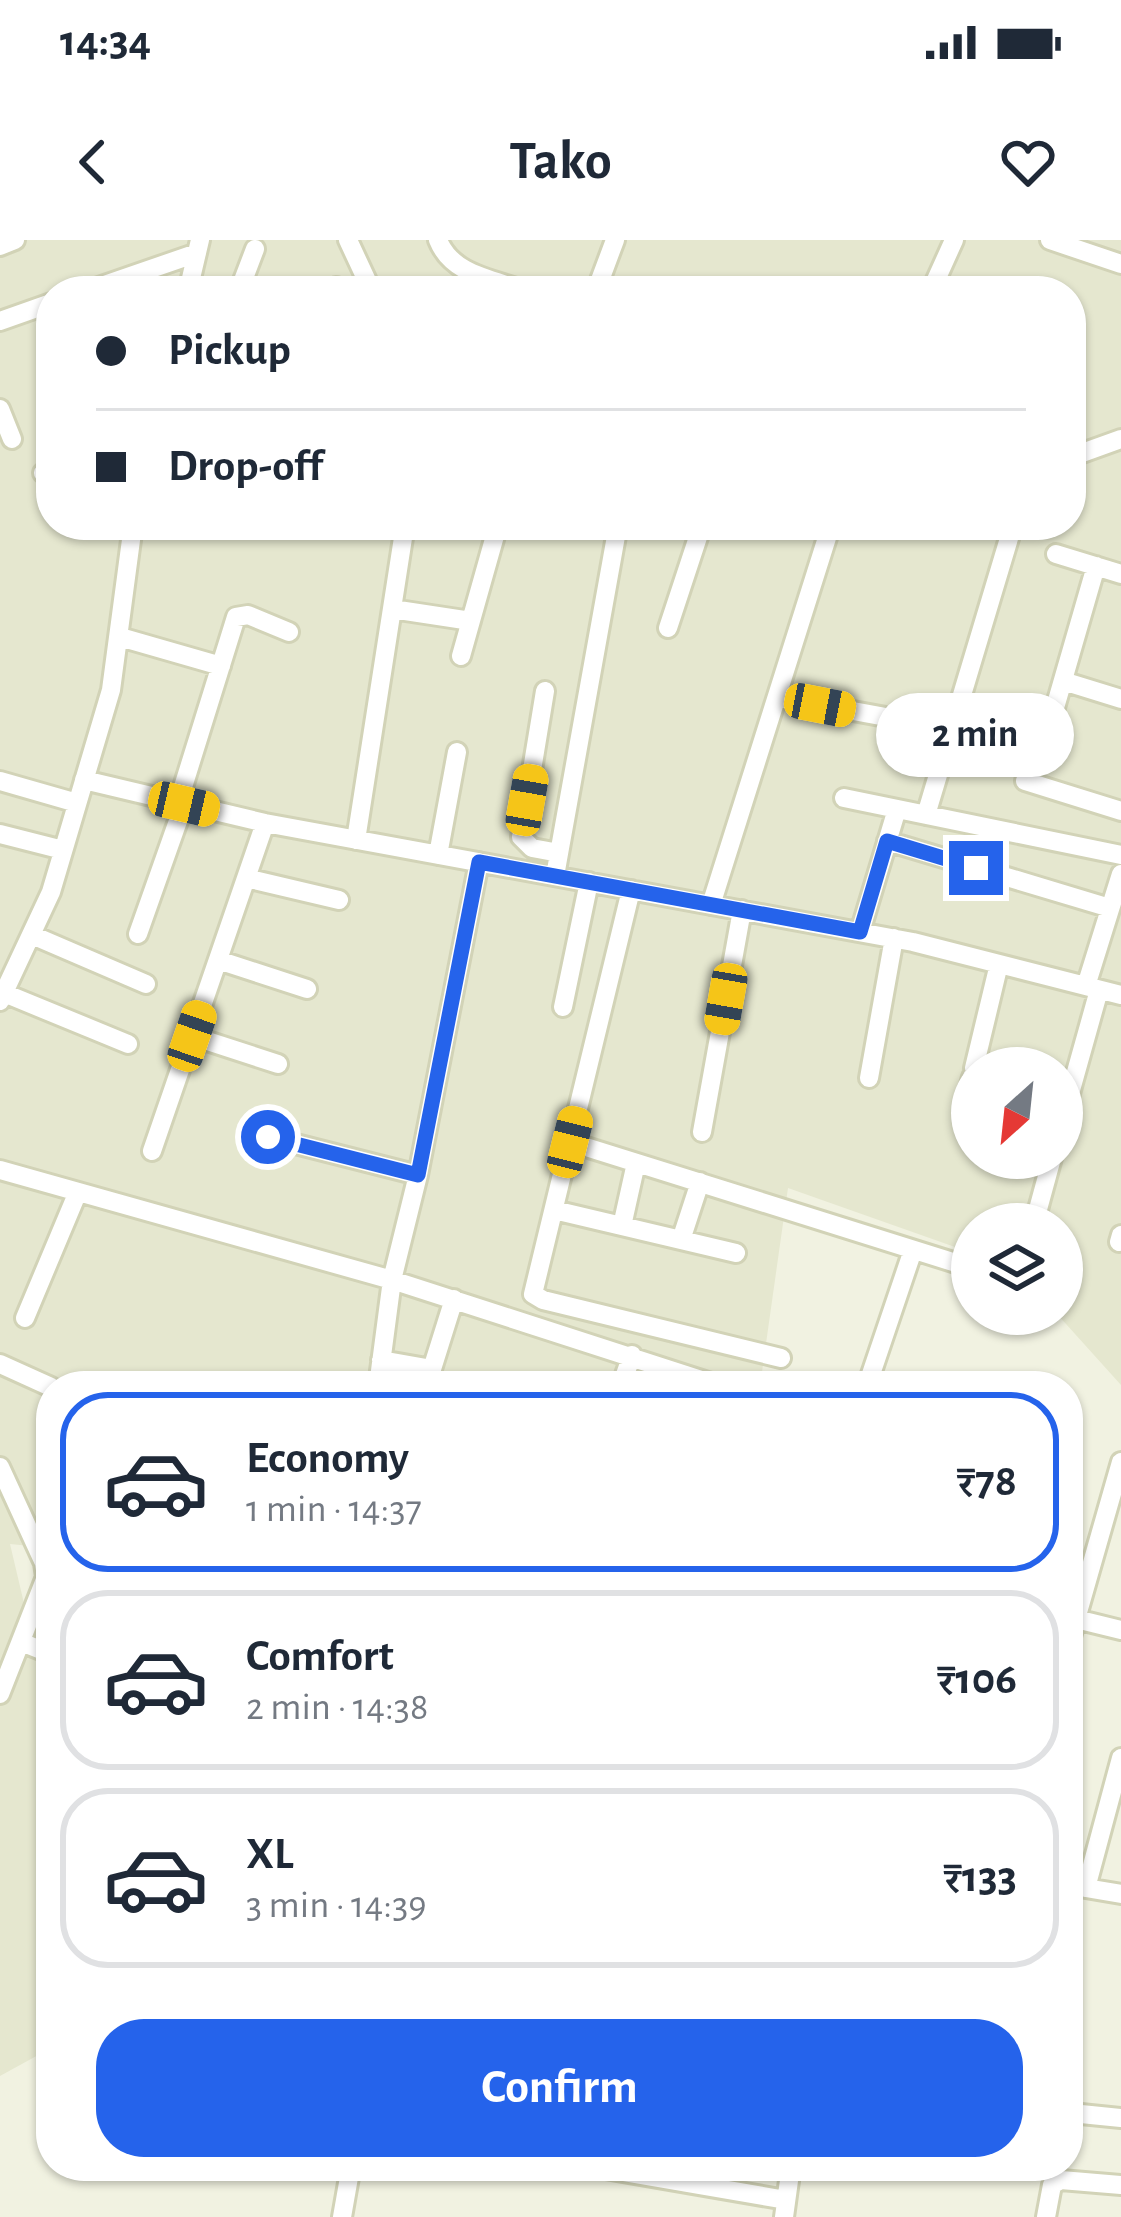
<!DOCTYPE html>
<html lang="en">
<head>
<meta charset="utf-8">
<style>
	body { margin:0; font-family:"Alegreya Sans",sans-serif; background:#f6f6f7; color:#1f2937; height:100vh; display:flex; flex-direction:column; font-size:45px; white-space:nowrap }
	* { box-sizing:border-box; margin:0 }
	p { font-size:39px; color:#747a83 }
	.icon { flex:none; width:66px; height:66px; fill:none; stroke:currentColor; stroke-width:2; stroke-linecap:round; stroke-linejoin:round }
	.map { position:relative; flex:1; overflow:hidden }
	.panel { position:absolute; left:36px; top:1131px; width:1047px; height:810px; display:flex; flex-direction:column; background:#fff; border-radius:48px; box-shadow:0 3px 9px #0004 }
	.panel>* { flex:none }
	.guide { position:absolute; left:36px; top:36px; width:1050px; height:264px; border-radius:48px; box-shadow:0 3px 9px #0004; display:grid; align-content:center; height:264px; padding:0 60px; background:#fff }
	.needle { width:78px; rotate:207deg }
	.buttons { position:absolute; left:951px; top:807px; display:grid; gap:24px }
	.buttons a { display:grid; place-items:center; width:132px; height:132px; border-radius:50%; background:#fff; box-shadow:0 3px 9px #0004; font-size:60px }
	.end { position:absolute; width:54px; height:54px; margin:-27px; border:15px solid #2563eb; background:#fff; box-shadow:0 0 0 6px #fff }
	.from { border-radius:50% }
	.bubble { position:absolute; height:84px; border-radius:42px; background:#fff; box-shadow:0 3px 9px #0004; font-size:39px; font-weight:700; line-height:84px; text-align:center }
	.car { position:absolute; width:36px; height:72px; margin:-36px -18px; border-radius:15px; box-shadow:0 0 9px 3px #0007; background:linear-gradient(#f5c518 24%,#345 0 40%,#f5c518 0 76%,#345 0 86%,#f5c518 0) }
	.guide b { display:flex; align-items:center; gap:42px; height:114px; font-size:45px }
	.guide b+b { border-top:3px solid #e0e1e3 }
	.guide i { width:30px; height:30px; background:#1f2937 }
	ul { padding:21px 0 0; list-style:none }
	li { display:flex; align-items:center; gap:36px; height:180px; margin:0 24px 18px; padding:0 36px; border:6px solid #e0e1e3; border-radius:48px }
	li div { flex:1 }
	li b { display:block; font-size:45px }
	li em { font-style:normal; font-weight:700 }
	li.current { border-color:#2563eb }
	li>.icon { width:108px; height:108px; stroke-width:1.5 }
	.primary-button { display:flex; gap:24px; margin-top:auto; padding:24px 60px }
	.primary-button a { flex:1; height:138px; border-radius:48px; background:#2563eb; color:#fff; font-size:48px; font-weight:700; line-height:138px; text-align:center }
	.status { display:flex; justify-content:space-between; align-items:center; height:84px; padding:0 60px; background:#fff; direction:ltr }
	.status svg { height:33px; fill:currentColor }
	header { display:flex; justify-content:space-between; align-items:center; height:156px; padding:0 60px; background:#fff; font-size:54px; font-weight:700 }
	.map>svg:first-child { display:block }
</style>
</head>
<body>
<div class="status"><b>14:34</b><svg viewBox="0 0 49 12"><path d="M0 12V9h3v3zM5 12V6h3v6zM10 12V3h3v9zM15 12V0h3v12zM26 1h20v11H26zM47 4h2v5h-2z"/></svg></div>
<header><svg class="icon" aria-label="back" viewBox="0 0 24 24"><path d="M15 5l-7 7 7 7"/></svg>Tako<svg class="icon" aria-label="heart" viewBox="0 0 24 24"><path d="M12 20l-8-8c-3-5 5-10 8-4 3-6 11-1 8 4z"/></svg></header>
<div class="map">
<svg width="1121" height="1977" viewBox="0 0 1121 1977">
	<rect width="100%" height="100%" fill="#f1f2e1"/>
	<path fill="#e5e7cf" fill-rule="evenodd" d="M 0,0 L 1121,0 L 1121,1145 L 1057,1074 L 1062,1074 L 1062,984 L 972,984 L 972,1013 L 788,948 L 760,1146 L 51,1146 L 51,1308 L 10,1304 L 51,1478 L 51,1808 L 0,1836 ZM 51,51 L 1071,51 L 1071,285 L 51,285 ZM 972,828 L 1062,828 L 1062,918 L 972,918 Z"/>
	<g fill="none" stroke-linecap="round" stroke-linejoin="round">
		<defs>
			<path id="street" d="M 348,0 L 368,43
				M 438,0 C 452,35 492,39 525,51
				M 1050,0 L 1121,24
				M 0,6 L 15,0
				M 87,51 L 197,13
				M 188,51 L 200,0
				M 239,51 L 255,9
				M 335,51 L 336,47
				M 596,51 L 615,0
				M 931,51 L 954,0
				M 0,81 L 51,63
				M 0,169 L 12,199
				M 1071,217 L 1121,199
				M 43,233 L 51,234
				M 1056,314 L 1121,334
				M 392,369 L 471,381
				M 668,388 L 702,285
				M 120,397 L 221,426
				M 461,416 L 498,285
				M 1063,441 L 1121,459
				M 545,451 L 521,597 L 532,608 L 559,613
				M 777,457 L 951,489
				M 1054,471 L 1096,326
				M 84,540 L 265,583 L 913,702 L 1121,755
				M 0,541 L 77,563
				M 1025,541 L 1121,571
				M 844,558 L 1121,615
				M 178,563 L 236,377 L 248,375 L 289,392
				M 926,575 L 1013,285
				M 0,594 L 63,610
				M 356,600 L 405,285
				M 887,601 L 1110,668
				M 438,615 L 457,512
				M 555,636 L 618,285
				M 246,638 L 339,660
				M 631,650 L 533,1054 L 543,1060 L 781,1118
				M 711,665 L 831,285
				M 860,692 L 897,569
				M 138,694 L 184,564
				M 32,695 L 146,744
				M 218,720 L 307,749
				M 1086,746 L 1121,634
				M 4,753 L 128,804
				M 0,761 L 51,652 L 111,450 L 133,285
				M 563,767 L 589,642
				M 192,796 L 278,824
				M 974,828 L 999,724
				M 869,838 L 894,698
				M 966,860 L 972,837
				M 1062,882 L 1099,750
				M 702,892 L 742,670
				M 268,897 L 418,935
				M 570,902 L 972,1028
				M 152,911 L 265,583
				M 0,930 L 392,1040 L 720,1146
				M 554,970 L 736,1013
				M 1034,984 L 1052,918
				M 622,986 L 636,923
				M 681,1000 L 700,942
				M 1119,1002 L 1121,995
				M 25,1078 L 77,954
				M 381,1120 L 432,1129 L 454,1059
				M 0,1124 L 51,1147
				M 378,1146 L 392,1040 L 418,935 L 479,622
				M 621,1146 L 632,1115
				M 867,1146 L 913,1010
				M 50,1214 L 51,1211
				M 0,1227 L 44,1323 L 46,1337 L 0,1454
				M 1076,1379 L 1121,1390
				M 21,1402 L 51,1414
				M 1068,1407 L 1121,1222
				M 1068,1645 L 1121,1654
				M 1086,1648 L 1121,1518
				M 1081,1874 L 1121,1878
				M 588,1926 L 786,1960
				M 342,1977 L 351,1926
				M 784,1977 L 791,1926
				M 1046,1977 L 1052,1945 L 1061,1940 L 1121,1945"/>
		</defs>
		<use href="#street" stroke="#d2d3b7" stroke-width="24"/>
		<use href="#street" stroke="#fff" stroke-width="18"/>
	</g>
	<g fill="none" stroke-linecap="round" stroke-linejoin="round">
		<path stroke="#2563eb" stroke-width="15" d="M 268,897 L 418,935 L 479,622 L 860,692 L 887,601 L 976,628"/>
	</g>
</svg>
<div class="buttons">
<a><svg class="needle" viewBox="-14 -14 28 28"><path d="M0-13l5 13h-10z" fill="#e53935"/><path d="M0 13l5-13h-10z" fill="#747a83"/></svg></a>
<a><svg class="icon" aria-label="layers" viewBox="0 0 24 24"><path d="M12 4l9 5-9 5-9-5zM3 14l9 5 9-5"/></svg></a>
</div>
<i class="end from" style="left:268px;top:897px"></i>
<i class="end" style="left:976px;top:628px"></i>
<div class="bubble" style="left:876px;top:453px;width:198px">2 min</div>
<i class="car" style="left:820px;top:465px;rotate:101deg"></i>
<i class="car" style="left:527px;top:560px;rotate:10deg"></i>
<i class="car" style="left:184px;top:564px;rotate:103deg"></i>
<i class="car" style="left:726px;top:759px;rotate:190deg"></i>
<i class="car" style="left:192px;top:796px;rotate:19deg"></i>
<i class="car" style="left:570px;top:902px;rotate:14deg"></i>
<div class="guide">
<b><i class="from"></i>Pickup</b>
<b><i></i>Drop-off</b>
</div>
<section class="panel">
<ul>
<li class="current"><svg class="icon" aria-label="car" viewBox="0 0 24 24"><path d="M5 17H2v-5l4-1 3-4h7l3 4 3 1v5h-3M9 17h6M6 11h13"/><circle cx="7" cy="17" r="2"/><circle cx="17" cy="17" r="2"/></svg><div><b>Economy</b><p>1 min · 14:37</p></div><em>₹78</em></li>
<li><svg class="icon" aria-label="car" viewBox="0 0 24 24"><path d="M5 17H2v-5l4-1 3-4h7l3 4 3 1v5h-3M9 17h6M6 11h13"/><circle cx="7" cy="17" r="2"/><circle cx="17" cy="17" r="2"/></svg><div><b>Comfort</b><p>2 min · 14:38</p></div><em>₹106</em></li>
<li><svg class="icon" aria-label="car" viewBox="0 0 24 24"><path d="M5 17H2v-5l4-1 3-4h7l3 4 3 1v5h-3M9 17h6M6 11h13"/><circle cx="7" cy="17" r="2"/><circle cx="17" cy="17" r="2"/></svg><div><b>XL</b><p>3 min · 14:39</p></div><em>₹133</em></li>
</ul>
<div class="primary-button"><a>Confirm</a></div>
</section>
</div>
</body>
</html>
